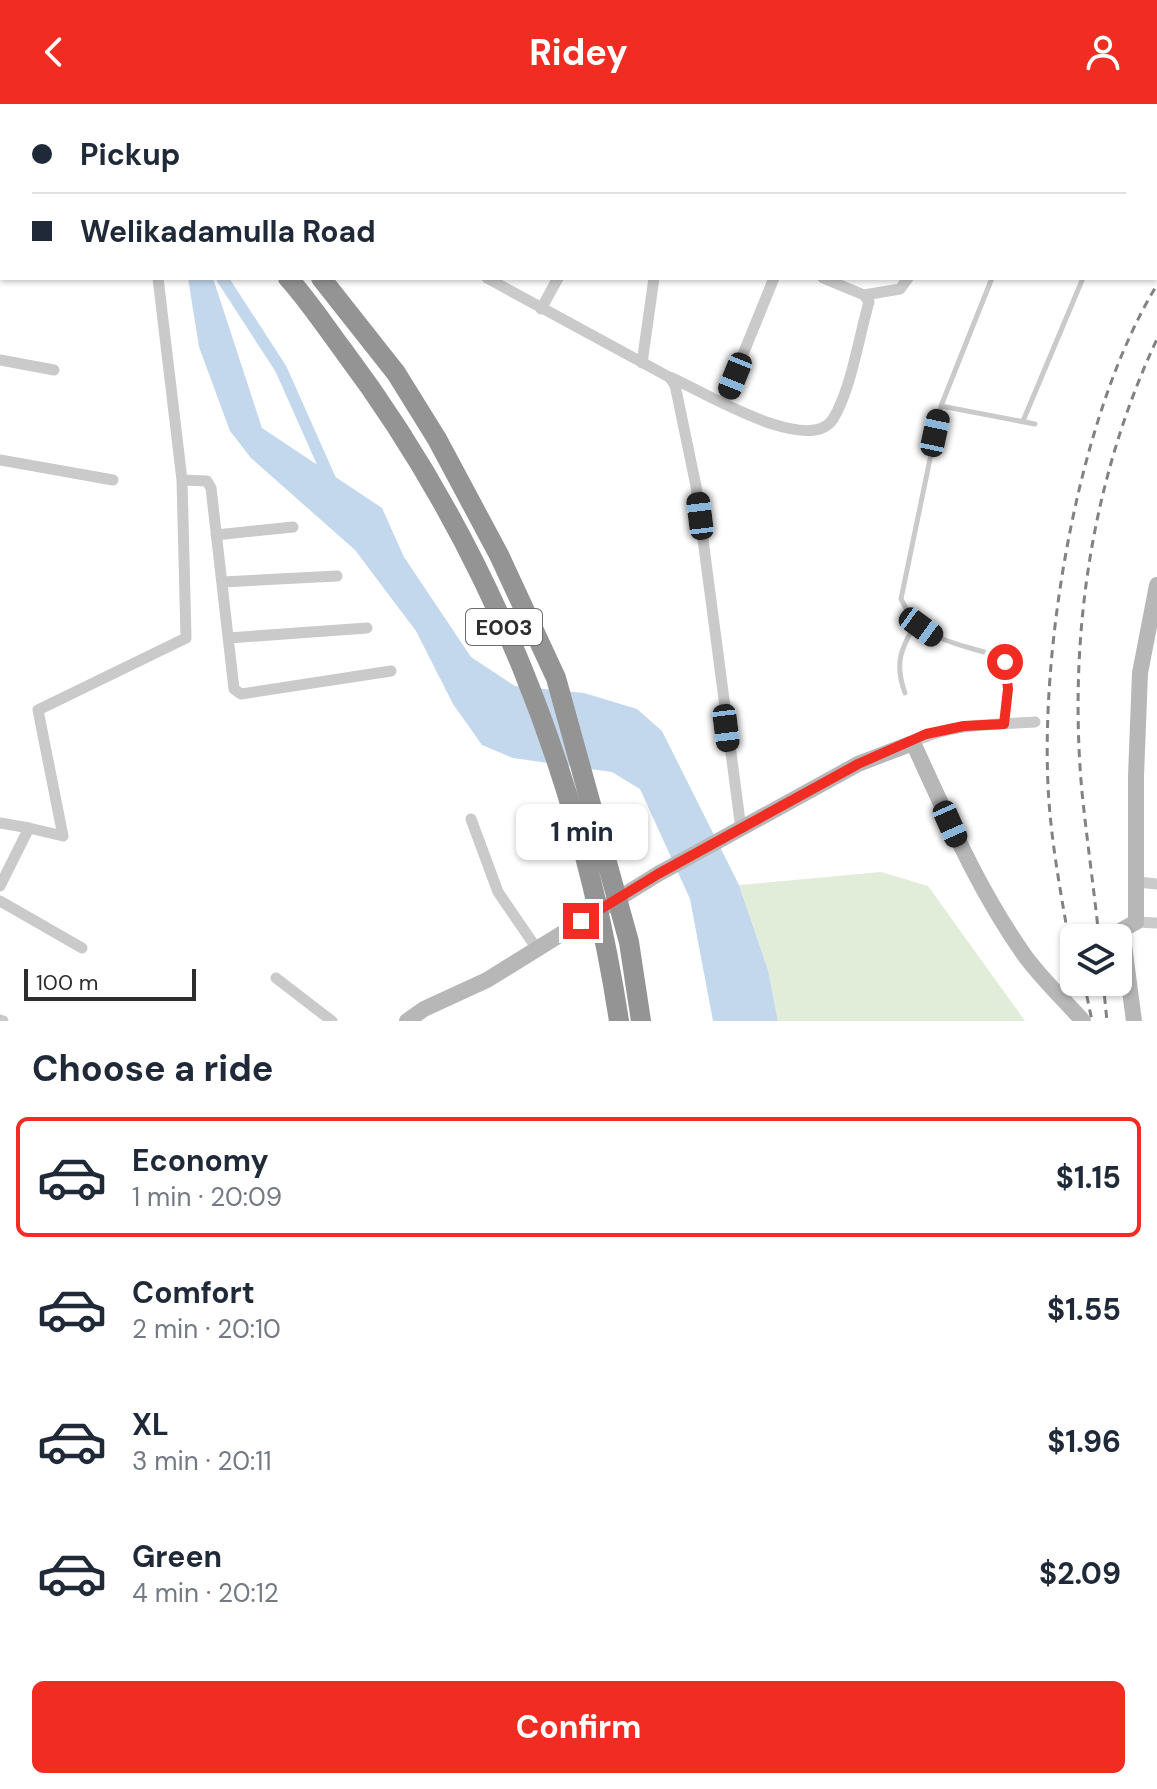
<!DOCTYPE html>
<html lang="en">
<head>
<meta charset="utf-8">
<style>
	body { margin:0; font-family:"DM Sans",sans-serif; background:#f2f2f3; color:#1f2937; height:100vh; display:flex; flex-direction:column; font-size:30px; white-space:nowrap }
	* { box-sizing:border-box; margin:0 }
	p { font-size:26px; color:#747a83 }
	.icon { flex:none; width:44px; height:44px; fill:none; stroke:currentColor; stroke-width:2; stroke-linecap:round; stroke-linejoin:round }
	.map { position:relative; height:917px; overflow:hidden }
	.sheet { display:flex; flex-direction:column; background:#fff; flex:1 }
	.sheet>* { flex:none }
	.banner { position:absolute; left:0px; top:0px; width:1158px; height:176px; box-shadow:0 2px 6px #0004; display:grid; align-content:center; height:176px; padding:0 32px; background:#fff }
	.buttons { position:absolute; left:1060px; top:820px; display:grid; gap:16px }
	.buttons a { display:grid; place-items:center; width:72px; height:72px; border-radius:12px; background:#fff; box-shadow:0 2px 6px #0004; font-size:40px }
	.scale { position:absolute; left:24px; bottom:20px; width:172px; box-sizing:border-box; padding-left:8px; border:4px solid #2d2d2d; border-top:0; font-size:22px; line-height:28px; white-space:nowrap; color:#2d2d2d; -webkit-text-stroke:6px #fff; paint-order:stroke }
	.end { position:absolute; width:36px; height:36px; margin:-18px; border:10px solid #f12c22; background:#fff; box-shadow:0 0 0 4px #fff }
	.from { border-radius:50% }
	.bubble { position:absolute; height:56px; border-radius:12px; background:#fff; box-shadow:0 2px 6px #0004; font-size:26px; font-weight:700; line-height:56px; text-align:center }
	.car { position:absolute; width:24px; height:48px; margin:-24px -12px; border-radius:10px; box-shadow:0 0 6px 2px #0007; background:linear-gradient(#222 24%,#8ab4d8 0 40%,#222 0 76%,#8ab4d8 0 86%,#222 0) }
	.banner b { display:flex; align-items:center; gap:28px; height:76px; font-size:30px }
	.banner b+b { border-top:2px solid #e0e1e3 }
	.banner i { width:20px; height:20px; background:#1f2937 }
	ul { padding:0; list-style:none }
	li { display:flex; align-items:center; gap:24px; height:120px; margin:0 16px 12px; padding:0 16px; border:4px solid transparent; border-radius:12px }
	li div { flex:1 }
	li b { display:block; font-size:30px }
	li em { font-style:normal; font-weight:700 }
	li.selected { border-color:#f12c22 }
	li>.icon { width:72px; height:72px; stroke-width:1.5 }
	h2 { padding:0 32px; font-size:36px; line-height:96px }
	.action { display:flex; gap:16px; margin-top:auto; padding:16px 32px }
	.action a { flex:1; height:92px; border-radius:12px; background:#f12c22; color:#fff; font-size:32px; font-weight:700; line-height:92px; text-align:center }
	header { display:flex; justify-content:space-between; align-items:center; height:104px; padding:0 32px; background:#f12c22; color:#fff; font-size:36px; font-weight:700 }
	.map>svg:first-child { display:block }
</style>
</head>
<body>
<header><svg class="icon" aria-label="back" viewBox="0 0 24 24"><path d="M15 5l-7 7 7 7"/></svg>Ridey<svg class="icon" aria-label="person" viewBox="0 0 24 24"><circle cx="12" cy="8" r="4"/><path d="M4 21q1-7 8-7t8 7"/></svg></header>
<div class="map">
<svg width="1157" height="917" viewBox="0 0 1157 917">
	<rect width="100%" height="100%" fill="#fff"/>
	<path fill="#e1ecd9" d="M 881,768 L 928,782 L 1025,917 L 778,917 L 768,866 L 739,781 Z"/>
	<path fill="#c4d8ed" d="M 188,174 L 213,174 L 262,324 L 382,404 L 404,453 L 471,553 L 515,582 L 584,589 L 637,605 L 662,627 L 739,781 L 768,866 L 778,917 L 713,917 L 690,795 L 640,685 L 612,668 L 513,654 L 482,641 L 453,600 L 416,527 L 355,446 L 251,354 L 230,327 L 199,243 Z"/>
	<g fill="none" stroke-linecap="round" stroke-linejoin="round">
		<path stroke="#c4d8ed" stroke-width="12" d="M 167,2 L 168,0
			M 222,174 L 281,265 L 333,382"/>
		<path stroke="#cacaca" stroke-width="5" d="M 992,174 L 941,302 L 901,495 C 921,539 960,539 1000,553 C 1015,569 1006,599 1004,619
			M 941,302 L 1035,320
			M 1023,317 L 1083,174
			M 905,589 C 894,559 901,545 916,518"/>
		<path stroke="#cacaca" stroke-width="11" d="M 355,0 L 358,2
			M 515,0 L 517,2
			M 303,2 L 304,0
			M 591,2 L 592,0
			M 607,2 L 608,0
			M 843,2 L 844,0
			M 936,2 L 936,0
			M 0,75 L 2,75
			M 1156,104 L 1157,105
			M 0,129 L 2,129
			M 487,174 L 669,273 L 675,281 L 696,382 L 741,725
			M 864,191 L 900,185 L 908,174
			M 541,205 L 558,174
			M 0,256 L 54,266
			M 642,259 L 654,174
			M 670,273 C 702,287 809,353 833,315 C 851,286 859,232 869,198 L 864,191 L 823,174
			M 724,297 L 774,174
			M 0,356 L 113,376
			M 182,376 L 207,377 L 211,384 L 234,585 L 241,590 L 391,567
			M 216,431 L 293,423
			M 222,478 L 337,472
			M 228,534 L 367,524
			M 910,640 C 947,619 993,621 1035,618
			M 471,715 L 498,788 L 537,845
			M 0,719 L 29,724
			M 1137,778 L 1157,780
			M 0,782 L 29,724 L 63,732 L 38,606 L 186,534 L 182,376 L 158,174
			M 0,797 L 82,844
			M 1136,818 L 1157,819
			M 276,874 L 332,917
			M 0,916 L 3,917"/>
		<path stroke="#b7b7b7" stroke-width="16" d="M 407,917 L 424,905 L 487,876 L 658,770 L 858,660 L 910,640 L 915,643 C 948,715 979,787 1025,852 C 1042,875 1064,896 1083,917
			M 1134,917 L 1122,826 L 1136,818 L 1136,672 L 1140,569 L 1157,481"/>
		<path stroke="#949494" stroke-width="20" d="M 113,0 L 115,2
			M 151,0 L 154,2"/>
		<path stroke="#828282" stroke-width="3" stroke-dasharray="8 6" stroke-linecap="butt" d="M 1099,834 C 1094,785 1087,737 1082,688 C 1068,535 1091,376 1157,235
			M 1073,860 C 1064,806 1053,752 1049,698 C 1038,548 1078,309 1157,181
			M 1084,878 L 1092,917
			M 1103,878 L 1107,917"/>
		<path stroke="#949494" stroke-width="20" d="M 288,174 C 308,196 325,222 343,246 C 490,442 582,675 619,917
			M 321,174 L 396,269 L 437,335 L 499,451 L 556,574 L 629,838 L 641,917"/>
	</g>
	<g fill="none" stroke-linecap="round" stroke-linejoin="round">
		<path stroke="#f12c22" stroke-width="10" d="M 581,817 L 658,770 L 858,660 L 926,630 L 964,622 L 1004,620 L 1008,585 L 1005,558"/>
	</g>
	<g text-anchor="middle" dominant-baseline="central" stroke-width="8" stroke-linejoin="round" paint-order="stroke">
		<rect fill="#fff" stroke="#6c6c6c" stroke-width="2" x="466" y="505" width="76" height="36" rx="6"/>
		<g font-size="22" font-weight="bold" fill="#2d2d2d">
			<text x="504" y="523">E003</text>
		</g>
	</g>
</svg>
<div class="buttons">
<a><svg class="icon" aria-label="layers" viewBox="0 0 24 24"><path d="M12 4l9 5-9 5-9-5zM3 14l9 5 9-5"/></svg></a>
</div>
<div class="scale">100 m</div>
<i class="end from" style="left:1005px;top:558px"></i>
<i class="end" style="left:581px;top:817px"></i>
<div class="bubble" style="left:516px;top:700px;width:132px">1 min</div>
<i class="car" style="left:735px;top:272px;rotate:202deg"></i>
<i class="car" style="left:935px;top:329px;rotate:12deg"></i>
<i class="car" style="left:700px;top:412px;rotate:353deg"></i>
<i class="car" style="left:921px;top:523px;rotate:126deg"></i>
<i class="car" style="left:726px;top:624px;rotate:173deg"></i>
<i class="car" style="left:950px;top:720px;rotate:156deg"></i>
<div class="banner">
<b><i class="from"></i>Pickup</b>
<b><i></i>Welikadamulla Road</b>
</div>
</div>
<section class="sheet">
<h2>Choose a ride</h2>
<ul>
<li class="selected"><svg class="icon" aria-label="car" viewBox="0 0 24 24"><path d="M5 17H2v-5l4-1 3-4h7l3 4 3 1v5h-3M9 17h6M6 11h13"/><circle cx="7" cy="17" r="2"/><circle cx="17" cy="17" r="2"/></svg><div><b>Economy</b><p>1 min · 20:09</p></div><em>$1.15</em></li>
<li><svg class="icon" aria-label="car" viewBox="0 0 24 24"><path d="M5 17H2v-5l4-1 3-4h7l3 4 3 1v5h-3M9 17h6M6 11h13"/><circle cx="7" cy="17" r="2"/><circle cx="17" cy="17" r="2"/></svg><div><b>Comfort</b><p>2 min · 20:10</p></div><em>$1.55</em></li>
<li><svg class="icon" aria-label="car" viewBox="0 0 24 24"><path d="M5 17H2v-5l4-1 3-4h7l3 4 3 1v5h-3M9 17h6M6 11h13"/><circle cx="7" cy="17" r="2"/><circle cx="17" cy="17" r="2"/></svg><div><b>XL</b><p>3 min · 20:11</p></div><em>$1.96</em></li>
<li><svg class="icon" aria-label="car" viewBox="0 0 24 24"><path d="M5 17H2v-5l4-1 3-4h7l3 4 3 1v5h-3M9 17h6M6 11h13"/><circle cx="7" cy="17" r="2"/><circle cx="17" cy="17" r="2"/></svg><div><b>Green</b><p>4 min · 20:12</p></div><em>$2.09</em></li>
</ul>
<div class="action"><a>Confirm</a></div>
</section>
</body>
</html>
